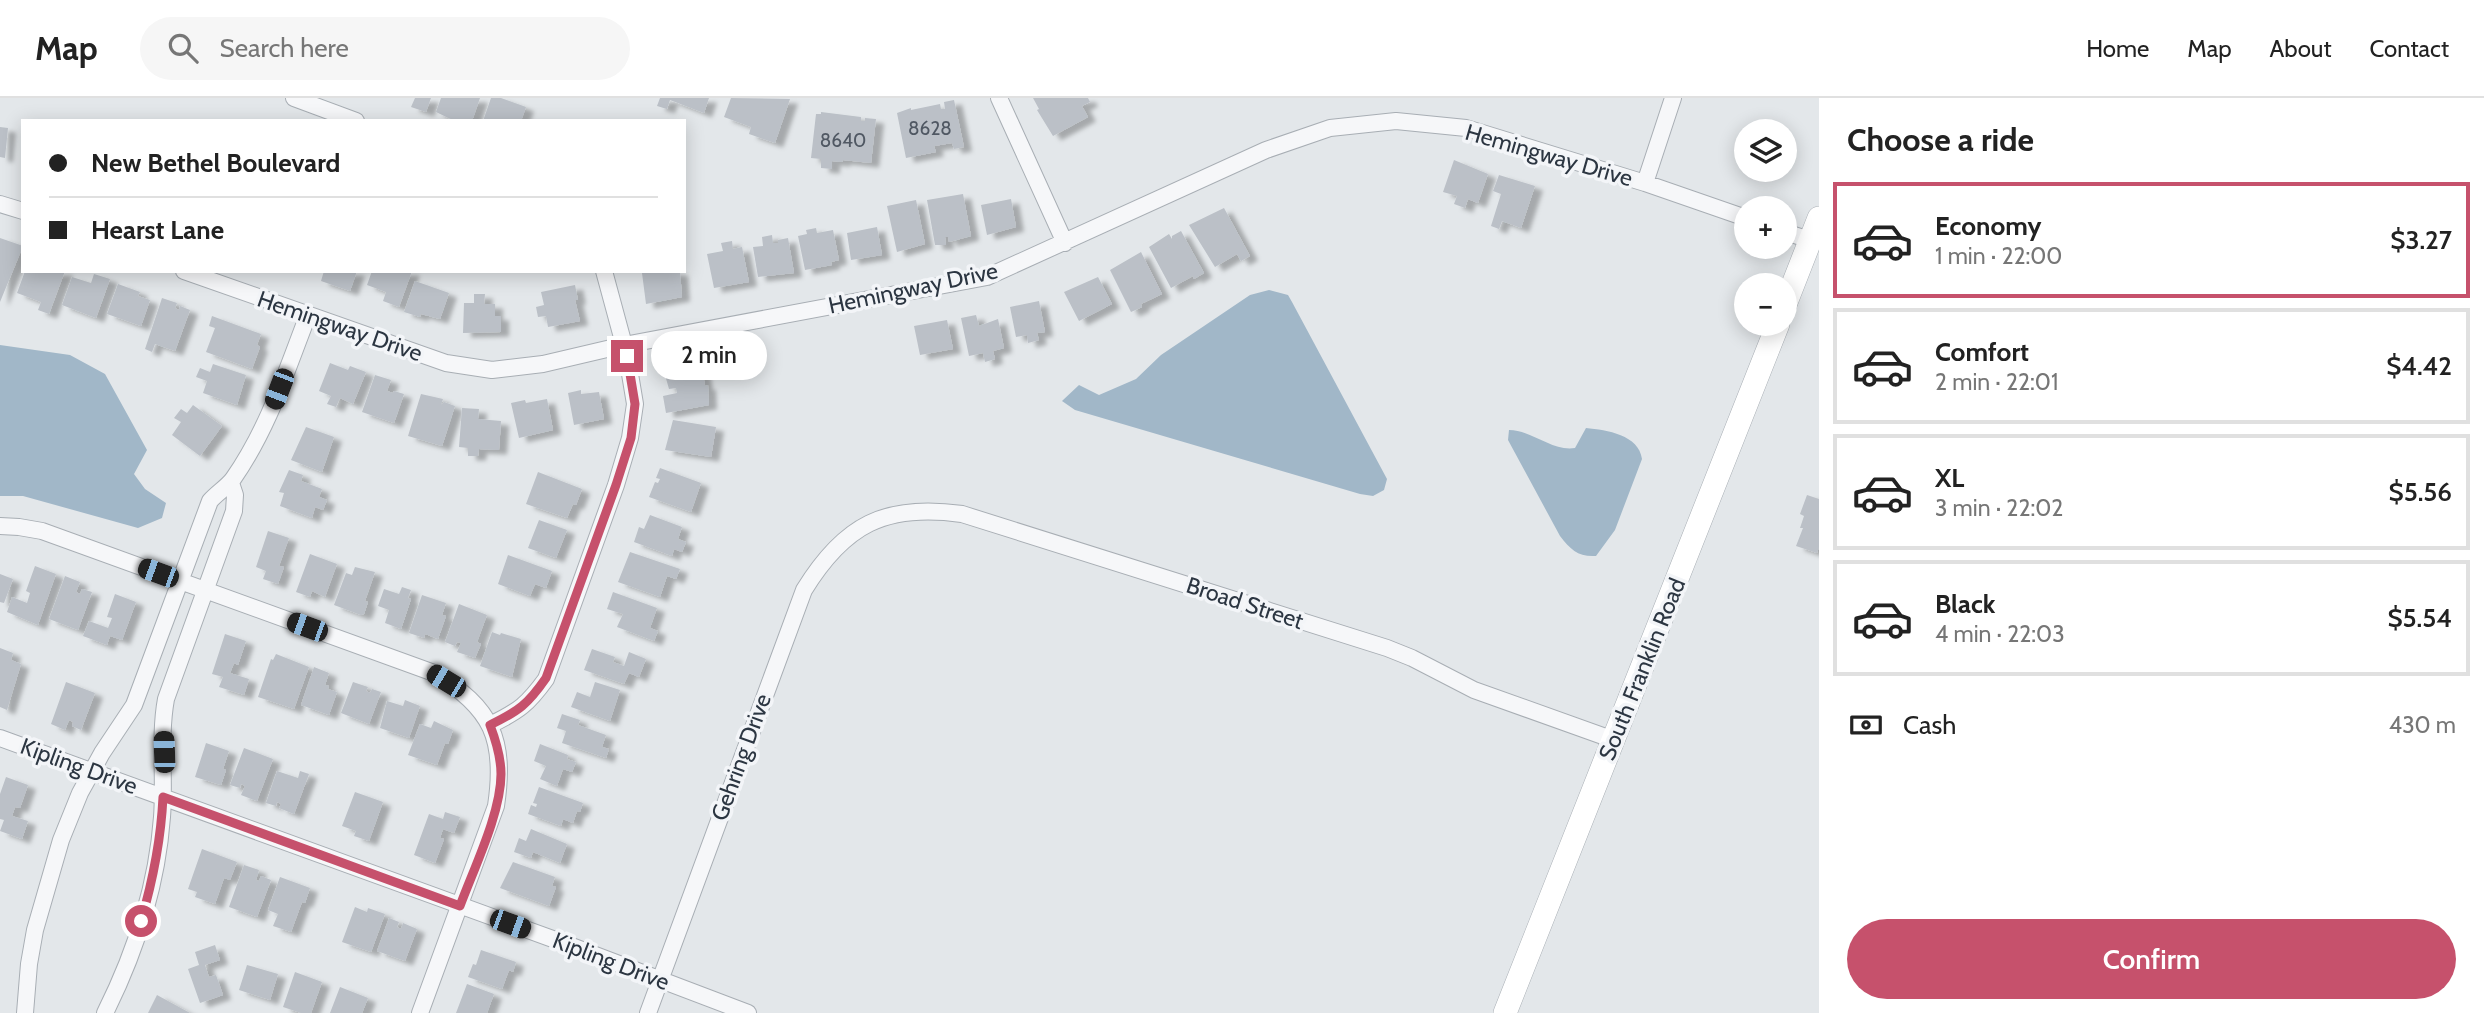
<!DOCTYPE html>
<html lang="en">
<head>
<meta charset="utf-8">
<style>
	body { margin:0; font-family:Cabin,sans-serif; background:#f6f6f6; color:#222; height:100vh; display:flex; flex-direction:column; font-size:26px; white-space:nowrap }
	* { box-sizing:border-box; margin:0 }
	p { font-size:23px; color:#767676 }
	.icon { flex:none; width:38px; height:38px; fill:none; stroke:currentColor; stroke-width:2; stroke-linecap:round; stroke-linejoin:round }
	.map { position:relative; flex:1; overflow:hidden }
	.drawer { display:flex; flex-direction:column; background:#fff; width:665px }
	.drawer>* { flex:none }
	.guide { position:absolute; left:21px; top:21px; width:665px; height:154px; border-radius:0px; box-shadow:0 4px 18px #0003; display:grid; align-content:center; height:154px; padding:0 28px; background:#fff }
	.tools { position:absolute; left:1734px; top:21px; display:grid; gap:14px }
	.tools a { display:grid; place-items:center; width:63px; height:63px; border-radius:50%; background:#fff; box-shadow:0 4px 18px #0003; font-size:35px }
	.end { position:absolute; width:32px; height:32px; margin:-16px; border:9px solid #c6516c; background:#fff; box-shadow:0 0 0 4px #fff }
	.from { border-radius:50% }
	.bubble { position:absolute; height:49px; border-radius:24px; background:#fff; box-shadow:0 4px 18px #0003; font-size:23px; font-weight:600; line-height:49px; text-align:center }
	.car { position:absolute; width:21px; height:42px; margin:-21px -10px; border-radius:9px; box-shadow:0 0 5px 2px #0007; background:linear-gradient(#222 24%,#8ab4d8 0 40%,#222 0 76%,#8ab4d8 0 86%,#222 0) }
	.guide b { display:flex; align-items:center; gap:24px; height:66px; font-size:26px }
	.guide b+b { border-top:2px solid #e0e0e0 }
	.guide i { width:18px; height:18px; background:#222 }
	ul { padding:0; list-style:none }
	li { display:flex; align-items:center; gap:21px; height:116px; margin:0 14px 10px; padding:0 14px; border:4px solid #e0e0e0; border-radius:0px }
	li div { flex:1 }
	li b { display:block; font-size:26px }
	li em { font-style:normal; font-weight:600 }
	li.current { border-color:#c6516c }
	li>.icon { width:63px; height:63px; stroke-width:1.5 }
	h2 { padding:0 28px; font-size:32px; line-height:84px }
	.pay { display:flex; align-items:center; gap:18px; height:77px; padding:0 28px; font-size:26px }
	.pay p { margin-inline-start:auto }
	.action { display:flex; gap:14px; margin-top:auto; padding:14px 28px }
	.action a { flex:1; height:80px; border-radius:42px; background:#c6516c; color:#fff; font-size:28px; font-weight:600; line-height:80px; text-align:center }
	header { display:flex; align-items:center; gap:42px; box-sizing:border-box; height:98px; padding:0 35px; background:#fff; border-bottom:2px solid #e0e0e0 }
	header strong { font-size:33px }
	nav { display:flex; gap:38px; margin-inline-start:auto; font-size:24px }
	.search { width:490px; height:63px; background:#f6f6f6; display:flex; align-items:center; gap:18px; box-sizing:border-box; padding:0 24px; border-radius:38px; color:#767676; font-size:26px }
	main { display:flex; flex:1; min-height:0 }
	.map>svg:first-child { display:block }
</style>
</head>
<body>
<header>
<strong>Map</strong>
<div class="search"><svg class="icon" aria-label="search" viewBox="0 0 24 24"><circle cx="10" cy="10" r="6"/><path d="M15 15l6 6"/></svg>Search here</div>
<nav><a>Home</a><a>Map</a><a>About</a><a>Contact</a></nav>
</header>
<main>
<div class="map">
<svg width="1819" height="915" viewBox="0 0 1819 915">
	<defs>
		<filter id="shadow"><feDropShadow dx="8" dy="4.5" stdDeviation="2" flood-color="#0004"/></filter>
	</defs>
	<rect width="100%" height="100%" fill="#e3e7ea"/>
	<path fill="#a1b7c8" d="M 1269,192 L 1288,197 L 1292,204 L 1387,381 L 1384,392 L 1373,398 L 1360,396 L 1075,312 L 1062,303 L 1079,287 L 1099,297 L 1136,281 L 1161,257 L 1250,197 Z
		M 0,247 L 70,257 L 105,276 L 147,352 L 134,376 L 145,391 L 166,405 L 162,420 L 138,430 L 23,398 L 0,398 Z
		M 1586,330 C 1607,332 1639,337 1642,361 L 1615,432 L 1596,458 C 1578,459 1571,452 1560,438 L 1508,342 L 1509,332 C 1532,332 1553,354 1575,350 Z"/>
	<path fill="#bbc0c7" filter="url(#shadow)" d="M 415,0 L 431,0 L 426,14 L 411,9 Z
		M 441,0 L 480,0 L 472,23 L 455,23 L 436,14 Z
		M 491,0 L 501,0 L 526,9 L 521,23 L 483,23 Z
		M 660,0 L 709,0 L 704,15 L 670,2 L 667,11 L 657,8 Z
		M 731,0 L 790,1 L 775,45 L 749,36 L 751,29 L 724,19 Z
		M 1033,0 L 1088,0 L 1090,4 L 1082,8 L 1088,19 L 1053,38 L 1037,12 L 1039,11 Z
		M 954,2 L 964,49 L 954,51 L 952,45 L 934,48 L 936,54 L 906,60 L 897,15 L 911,10 L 911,12 L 940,6 L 941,11 L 945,11 L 944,4 Z
		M 821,14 L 861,19 L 861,23 L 865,23 L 865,20 L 876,21 L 871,65 L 843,62 L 842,64 L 832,63 L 832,71 L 821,70 L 821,61 L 811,60 L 816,16 L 821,16 Z
		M 0,29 L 8,30 L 5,60 L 0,59 Z
		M 1454,62 L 1488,76 L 1478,105 L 1468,101 L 1465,110 L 1454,106 L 1457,98 L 1443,94 Z
		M 1499,77 L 1535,88 L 1521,130 L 1502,123 L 1499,131 L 1491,128 L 1501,96 L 1493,93 Z
		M 963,96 L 971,138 L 949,144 L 948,139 L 945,139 L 946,147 L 935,147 L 927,102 Z
		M 1011,101 L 1016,129 L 987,137 L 981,107 Z
		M 916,102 L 925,146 L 897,154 L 887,108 Z
		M 1224,110 L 1250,158 L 1241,163 L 1237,156 L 1215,169 L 1189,127 Z
		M 877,129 L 882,157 L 851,162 L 847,135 Z
		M 816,130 L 817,135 L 833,132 L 839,162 L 831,164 L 832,167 L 805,172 L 798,138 L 807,136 L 806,132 Z
		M 1181,133 L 1204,175 L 1194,181 L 1193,178 L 1171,190 L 1149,149 L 1169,136 L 1172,141 L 1172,138 Z
		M 772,137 L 773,145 L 778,145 L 778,142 L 788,140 L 794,175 L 758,179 L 753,149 L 763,148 L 762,139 Z
		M 0,140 L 23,148 L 0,204 Z
		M 732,143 L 733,151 L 742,149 L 749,184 L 714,190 L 707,156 L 723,153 L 721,145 Z
		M 1141,154 L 1162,196 L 1141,206 L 1142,209 L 1131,214 L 1110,172 Z
		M 25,173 L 65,173 L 49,216 L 38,212 L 41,204 L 17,195 Z
		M 324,173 L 357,173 L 350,193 L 321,183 Z
		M 372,173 L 412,173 L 399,209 L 383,203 L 386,194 L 367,187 Z
		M 652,173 L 680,173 L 682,199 L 646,206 L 642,175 Z
		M 94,176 L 110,181 L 96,220 L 62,207 L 72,179 L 91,185 Z
		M 1098,179 L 1112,206 L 1079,223 L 1064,194 Z
		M 415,183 L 449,195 L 440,221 L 421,216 L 420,219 L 404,214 Z
		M 118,186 L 140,194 L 138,198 L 150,202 L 141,228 L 107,216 Z
		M 575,187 L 578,202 L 575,202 L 580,223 L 548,229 L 546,218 L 538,219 L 536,209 L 544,207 L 541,194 Z
		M 474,196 L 485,196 L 484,206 L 495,206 L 495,218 L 501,218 L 501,234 L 463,235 L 464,205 L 474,205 Z
		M 162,200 L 177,205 L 175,210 L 179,212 L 180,208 L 190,212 L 175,253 L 155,246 L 152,254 L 145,251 Z
		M 1039,203 L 1045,234 L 1037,235 L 1039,242 L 1028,245 L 1027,237 L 1016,239 L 1010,209 Z
		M 976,217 L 979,228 L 998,221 L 1004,250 L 993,253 L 995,261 L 985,264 L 983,255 L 969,258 L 961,220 Z
		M 212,218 L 261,236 L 257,247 L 260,249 L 252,271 L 206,254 L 215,230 L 209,228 Z
		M 947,222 L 953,251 L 920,257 L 914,228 Z
		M 330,265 L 348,272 L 350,268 L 366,274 L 353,306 L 340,300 L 336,309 L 327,306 L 331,298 L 319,293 Z
		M 213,266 L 246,277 L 237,307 L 203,295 L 207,283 L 196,279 L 200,270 L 210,274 Z
		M 702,270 L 705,288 L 708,287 L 709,307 L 666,315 L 663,298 L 677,295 L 676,290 L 669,291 L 665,277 Z
		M 375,277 L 391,282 L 387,293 L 393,295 L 394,293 L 404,296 L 394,325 L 362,314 Z
		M 581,292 L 581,296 L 599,294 L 604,321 L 574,327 L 568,295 Z
		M 421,296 L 443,301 L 441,307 L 444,304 L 455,308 L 442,348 L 408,338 Z
		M 547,301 L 553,332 L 519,340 L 511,305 L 525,302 L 526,305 Z
		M 193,307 L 222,328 L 200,358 L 172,337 L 181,324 L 174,320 L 181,311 L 187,315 Z
		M 462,310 L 479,311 L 478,321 L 501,323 L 499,352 L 479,351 L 478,358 L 468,358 L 468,350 L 459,349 Z
		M 673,322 L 716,329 L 711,359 L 665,352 Z
		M 306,329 L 334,339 L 322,374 L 291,362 Z
		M 660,370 L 701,385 L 691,414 L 649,399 L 655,384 L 658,385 L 660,381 L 656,380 Z
		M 289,372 L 303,377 L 301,383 L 322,391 L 319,399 L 327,402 L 323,412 L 315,409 L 312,420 L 280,408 L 284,395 L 279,394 Z
		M 538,374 L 582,391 L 576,407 L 573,406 L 567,420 L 526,406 Z
		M 1807,397 L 1819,401 L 1819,449 L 1817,455 L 1796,448 L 1803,430 L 1800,430 L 1804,418 L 1800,416 Z
		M 650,417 L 682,429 L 678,441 L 686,444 L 682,454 L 674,451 L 672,458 L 634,444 L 639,429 L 644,431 Z
		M 539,422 L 567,432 L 556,460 L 528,450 Z
		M 268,433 L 289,440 L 279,468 L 284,469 L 278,486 L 263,481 L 266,473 L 256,469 Z
		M 630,454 L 680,471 L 676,481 L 667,478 L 660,499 L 618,484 Z
		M 310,456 L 337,466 L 325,499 L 312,493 L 310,499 L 296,494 Z
		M 508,457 L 552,473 L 546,490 L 535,486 L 530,498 L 498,486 Z
		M 35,468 L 56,476 L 38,527 L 7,514 L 12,499 L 27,505 L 30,495 L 26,493 Z
		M 355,469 L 375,474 L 365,503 L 368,504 L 364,516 L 361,517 L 334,507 L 346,475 L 352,477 Z
		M 0,476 L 13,481 L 4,505 L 0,504 Z
		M 65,478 L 80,484 L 76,494 L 80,496 L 82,491 L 92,494 L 78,532 L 49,521 Z
		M 402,489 L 411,492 L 408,500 L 411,501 L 401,531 L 385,525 L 389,512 L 378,508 L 384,491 L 399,496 Z
		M 613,494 L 657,510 L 650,530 L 658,533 L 654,543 L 617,529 L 623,516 L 607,511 Z
		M 115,496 L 136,504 L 122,542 L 110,538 L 107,547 L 83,538 L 89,523 L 108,530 L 112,520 L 107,519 Z
		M 422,497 L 446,505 L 442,517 L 446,518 L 438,541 L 425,536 L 424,540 L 409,535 Z
		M 459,506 L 487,517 L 477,544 L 481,546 L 475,560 L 457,554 L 461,545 L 457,544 L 455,548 L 445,544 Z
		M 492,534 L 500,537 L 501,535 L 521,541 L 512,579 L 480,568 Z
		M 225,536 L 246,543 L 238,567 L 234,565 L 230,575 L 249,581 L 244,597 L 219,589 L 223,579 L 212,576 Z
		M 0,550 L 13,555 L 11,562 L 21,566 L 7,612 L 0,609 Z
		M 592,551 L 615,559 L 613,564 L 624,568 L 629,554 L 646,561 L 639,579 L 629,575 L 624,586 L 584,572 Z
		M 276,556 L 309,569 L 294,611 L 258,599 L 271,561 L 273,562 Z
		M 314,569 L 329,575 L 325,587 L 329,588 L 328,591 L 337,594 L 329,617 L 301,607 Z
		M 66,584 L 95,595 L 81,632 L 72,628 L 73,624 L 69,622 L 65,632 L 51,626 Z
		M 353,584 L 368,589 L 366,593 L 370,595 L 372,591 L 381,594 L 369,626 L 341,615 Z
		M 595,584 L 620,592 L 610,623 L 571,609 L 577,594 L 590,599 Z
		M 405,602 L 420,608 L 409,640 L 380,630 L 387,603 L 403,608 Z
		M 562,616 L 580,622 L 578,627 L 606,637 L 602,649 L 609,651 L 606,660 L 562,645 L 566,633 L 557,630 Z
		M 434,623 L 453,632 L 448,646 L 445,645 L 437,667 L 408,657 L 420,626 L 431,630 Z
		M 206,645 L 229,653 L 223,671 L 226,672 L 221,687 L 195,679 Z
		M 540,646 L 568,657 L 567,661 L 576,664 L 572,674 L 563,671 L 557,688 L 540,681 L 546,668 L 534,663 Z
		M 244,650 L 273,661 L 257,703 L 241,697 L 245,688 L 241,686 L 240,690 L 230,687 Z
		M 277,673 L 298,680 L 300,673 L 309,676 L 294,716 L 279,710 L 281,706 L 277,704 L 276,708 L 266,705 Z
		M 6,679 L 28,687 L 20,710 L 15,709 L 12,718 L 28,723 L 22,741 L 0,733 L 4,722 L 0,721 L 0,696 Z
		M 539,689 L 583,705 L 580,714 L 577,713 L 573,725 L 563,721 L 561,728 L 528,716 L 531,707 L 536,709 L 537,706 L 533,705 Z
		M 355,694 L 383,704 L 369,743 L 354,738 L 356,733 L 342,728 Z
		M 445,714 L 460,719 L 454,735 L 443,731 L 440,740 L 444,741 L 435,765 L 414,757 L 429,716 L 443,721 Z
		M 531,731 L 567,746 L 560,765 L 533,754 L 531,760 L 514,754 L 519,740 L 526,743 Z
		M 202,751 L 237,764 L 230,782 L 224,780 L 215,806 L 195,799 L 197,794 L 188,791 Z
		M 513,764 L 555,779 L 552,788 L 556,789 L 549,808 L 500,790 Z
		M 244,767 L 259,772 L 256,782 L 259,783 L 261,778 L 271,782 L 257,819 L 229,809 Z
		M 280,779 L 310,790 L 305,805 L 302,804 L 291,834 L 273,828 L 278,816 L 268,812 Z
		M 355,809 L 367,814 L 368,810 L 385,816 L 371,854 L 342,844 Z
		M 389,820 L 399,824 L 397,829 L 401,831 L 403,825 L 417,831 L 405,863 L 377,853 Z
		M 215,847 L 220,862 L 205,867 L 209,879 L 216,877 L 223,897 L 200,905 L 188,871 L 199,867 L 195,854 Z
		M 481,852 L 516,864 L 513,874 L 509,872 L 502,891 L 468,879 L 473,866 L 476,867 Z
		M 247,867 L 278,876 L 270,902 L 239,892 Z
		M 295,874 L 322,884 L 311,915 L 301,915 L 283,909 Z
		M 467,886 L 494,896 L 487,915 L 456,915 Z
		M 340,889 L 368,900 L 362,915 L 330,915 Z
		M 157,897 L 190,915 L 148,915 Z"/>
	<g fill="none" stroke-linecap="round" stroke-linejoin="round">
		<defs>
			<path id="minor" d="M 294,0 L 356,23
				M 999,0 L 1065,145
				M 1645,85 L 1673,0
				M 0,106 L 23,113
				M 1785,134 L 1810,142
				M 184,173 L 446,265 L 492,272 L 543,266 L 624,247 L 987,179 L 1266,52 L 1330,30 L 1396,23 L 1466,30 L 1645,85 L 1746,120
				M 0,428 L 19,429 L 42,433 L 434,575 C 492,610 506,641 496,708 L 420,915
				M 490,627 C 519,613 528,606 546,581 L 616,387 L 630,340 L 635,306 L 627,258 L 604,173
				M 0,640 L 561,844 L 748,915
				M 25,915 L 29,866 L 35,832 L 61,742 L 80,695 L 102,655 L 134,607 L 210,403 C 217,395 227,389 233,381 C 268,331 286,274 308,217
				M 105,915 C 135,855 157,787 162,719 C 165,680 159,639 166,601 L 234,413 L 235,397 L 231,385
				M 648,915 L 804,492 C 844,427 885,405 962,416 L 1387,550 L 1412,560 L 1474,592 L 1614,642"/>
			<path id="secondary" d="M 1785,207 L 1819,120
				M 1505,915 L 1778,226"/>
		</defs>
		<use href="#minor" stroke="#a8aeb4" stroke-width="18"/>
		<use href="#secondary" stroke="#a8aeb4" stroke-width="24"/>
		<use href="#minor" stroke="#f6f7f9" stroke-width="16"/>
		<use href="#secondary" stroke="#fff" stroke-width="23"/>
	</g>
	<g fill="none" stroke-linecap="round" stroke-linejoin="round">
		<path stroke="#c6516c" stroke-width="9" d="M 141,823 C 153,782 161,741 163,699 L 460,808 C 474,770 501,715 501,676 C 501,659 496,643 490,627 C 519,613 528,606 546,580 L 616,387 L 631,340 L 635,306 L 627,258"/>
	</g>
	<g text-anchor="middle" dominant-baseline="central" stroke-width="7" stroke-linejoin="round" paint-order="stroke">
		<g font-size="19" fill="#505863">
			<text x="930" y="30">8628</text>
			<text x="843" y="42">8640</text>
		</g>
		<g font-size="23" fill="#2c3642" stroke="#f3f5f8">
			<text transform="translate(1549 57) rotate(16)">Hemingway Drive</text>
			<text transform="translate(913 190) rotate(-12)">Hemingway Drive</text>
			<text transform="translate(340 228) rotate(19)">Hemingway Drive</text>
			<text transform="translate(1245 505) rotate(18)">Broad Street</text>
			<text transform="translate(1642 571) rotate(-68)">South Franklin Road</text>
			<text transform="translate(741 659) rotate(-70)">Gehring Drive</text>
			<text transform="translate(79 668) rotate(20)">Kipling Drive</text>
			<text transform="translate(611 863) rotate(21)">Kipling Drive</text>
		</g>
	</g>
</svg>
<div class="tools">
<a><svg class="icon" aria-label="layers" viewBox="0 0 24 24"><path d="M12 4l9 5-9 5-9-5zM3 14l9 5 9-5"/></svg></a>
<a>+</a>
<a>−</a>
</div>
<i class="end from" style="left:141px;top:823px"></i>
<i class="end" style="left:627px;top:258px"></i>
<div class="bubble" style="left:651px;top:233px;width:116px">2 min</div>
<i class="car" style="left:279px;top:291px;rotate:201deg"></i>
<i class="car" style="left:158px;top:475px;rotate:290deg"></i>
<i class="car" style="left:307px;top:529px;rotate:290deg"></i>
<i class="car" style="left:446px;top:583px;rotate:301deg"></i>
<i class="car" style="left:164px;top:654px;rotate:358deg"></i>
<i class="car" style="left:510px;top:826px;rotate:110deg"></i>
<div class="guide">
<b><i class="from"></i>New Bethel Boulevard</b>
<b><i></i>Hearst Lane</b>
</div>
</div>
<section class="drawer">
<h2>Choose a ride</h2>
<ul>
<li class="current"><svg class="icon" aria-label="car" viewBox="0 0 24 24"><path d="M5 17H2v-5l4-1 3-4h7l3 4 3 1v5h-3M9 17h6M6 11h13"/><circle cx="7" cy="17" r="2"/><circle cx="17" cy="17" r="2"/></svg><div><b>Economy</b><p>1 min · 22:00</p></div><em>$3.27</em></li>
<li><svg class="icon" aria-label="car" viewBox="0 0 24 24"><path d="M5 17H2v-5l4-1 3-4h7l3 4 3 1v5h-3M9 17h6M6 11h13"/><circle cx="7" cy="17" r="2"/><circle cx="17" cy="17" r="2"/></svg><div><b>Comfort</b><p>2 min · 22:01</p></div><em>$4.42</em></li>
<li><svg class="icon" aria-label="car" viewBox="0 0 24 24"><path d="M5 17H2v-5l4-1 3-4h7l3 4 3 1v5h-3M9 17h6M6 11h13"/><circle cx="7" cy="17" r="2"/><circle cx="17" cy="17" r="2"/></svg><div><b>XL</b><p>3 min · 22:02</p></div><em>$5.56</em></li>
<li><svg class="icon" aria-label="car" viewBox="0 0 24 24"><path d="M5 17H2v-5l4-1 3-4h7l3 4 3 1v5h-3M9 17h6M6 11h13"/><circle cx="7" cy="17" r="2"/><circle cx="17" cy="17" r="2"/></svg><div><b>Black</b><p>4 min · 22:03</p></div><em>$5.54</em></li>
</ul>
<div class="pay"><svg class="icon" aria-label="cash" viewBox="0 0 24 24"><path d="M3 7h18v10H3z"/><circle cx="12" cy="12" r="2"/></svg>Cash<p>430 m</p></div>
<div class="action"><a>Confirm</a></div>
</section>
</main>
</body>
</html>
